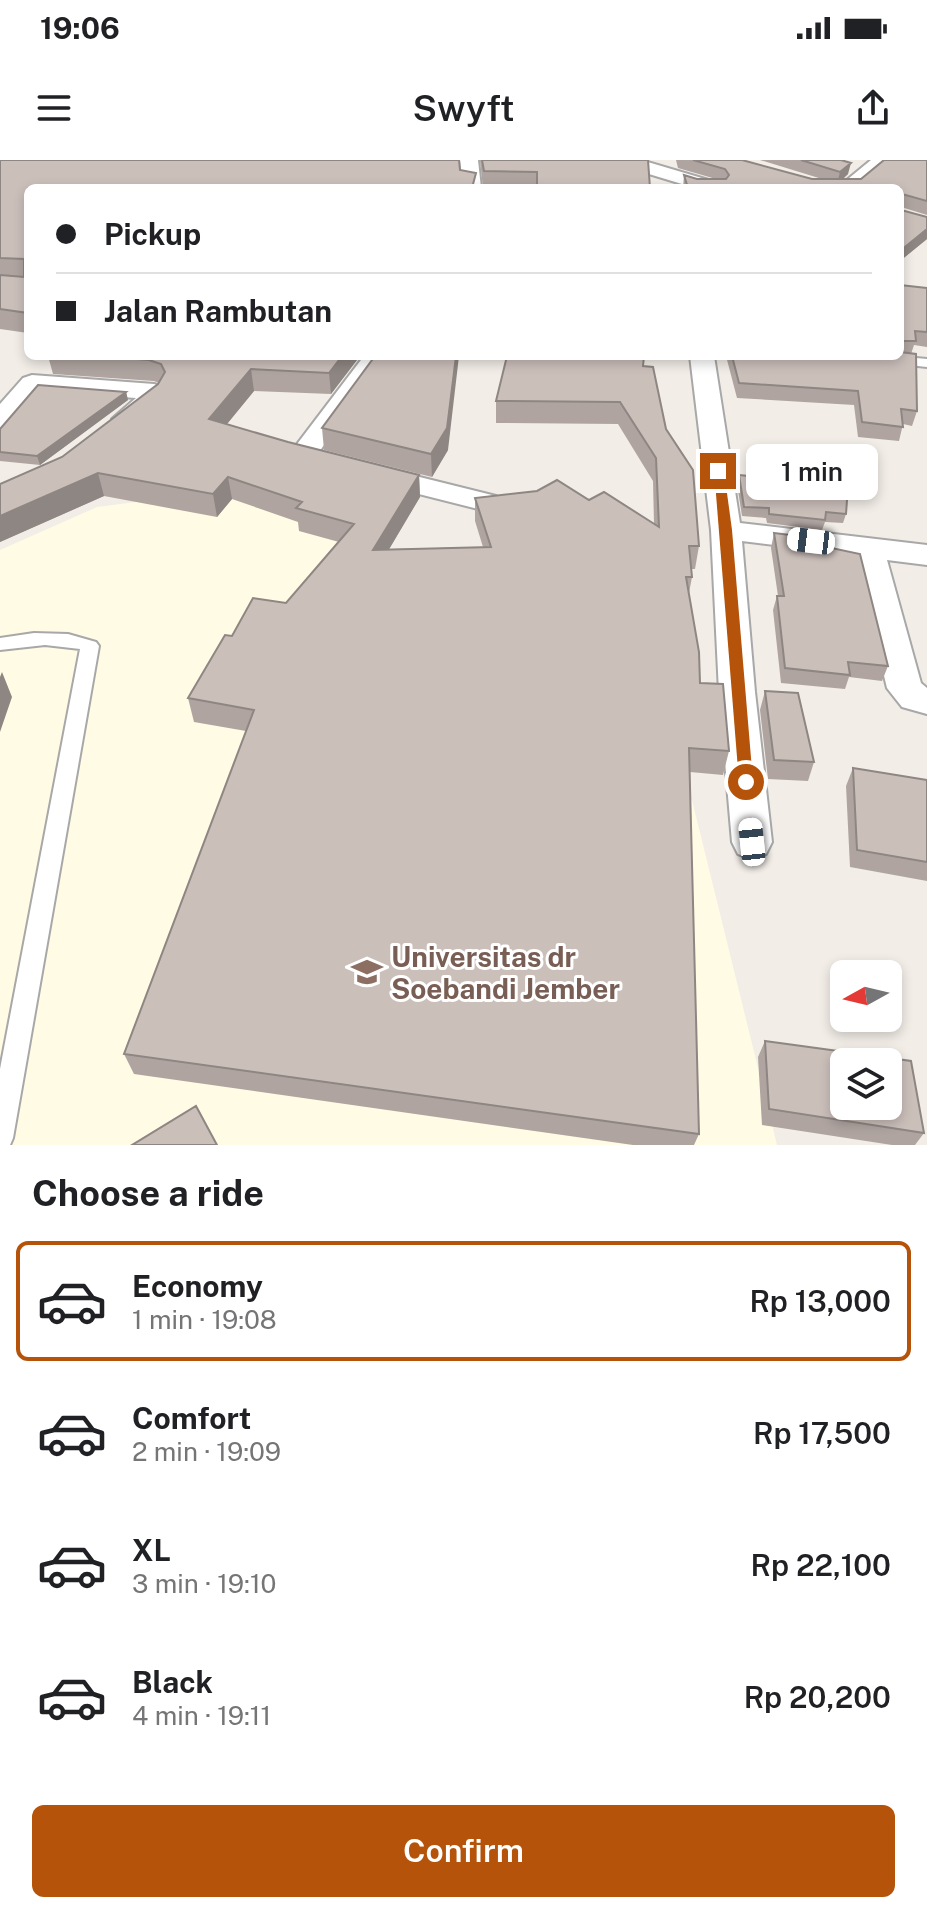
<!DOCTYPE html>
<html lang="en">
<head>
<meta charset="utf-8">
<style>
	body { margin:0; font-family:"Public Sans",sans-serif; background:#f2f2f2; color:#202124; height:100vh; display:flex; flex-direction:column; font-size:30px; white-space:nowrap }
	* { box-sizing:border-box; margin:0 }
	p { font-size:26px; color:#757577 }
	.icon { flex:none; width:44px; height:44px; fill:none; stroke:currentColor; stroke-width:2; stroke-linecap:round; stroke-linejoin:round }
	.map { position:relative; height:985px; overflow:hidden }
	.drawer { display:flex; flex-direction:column; background:#fff; flex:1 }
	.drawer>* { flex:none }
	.banner { position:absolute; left:24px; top:24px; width:880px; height:176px; border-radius:12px; box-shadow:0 4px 12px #0003; display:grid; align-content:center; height:176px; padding:0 32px; background:#fff }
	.needle { width:52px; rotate:262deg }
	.buttons { position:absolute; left:830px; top:800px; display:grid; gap:16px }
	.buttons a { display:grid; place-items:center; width:72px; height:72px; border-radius:12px; background:#fff; box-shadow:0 4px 12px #0003; font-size:40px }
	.end { position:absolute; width:36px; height:36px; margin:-18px; border:10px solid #b45309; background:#fff; box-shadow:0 0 0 4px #fff }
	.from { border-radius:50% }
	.bubble { position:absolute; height:56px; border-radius:12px; background:#fff; box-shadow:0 4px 12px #0003; font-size:26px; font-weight:600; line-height:56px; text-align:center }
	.car { position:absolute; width:24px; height:48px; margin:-24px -12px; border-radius:10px; box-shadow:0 0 6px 2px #0007; background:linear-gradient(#fff 24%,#345 0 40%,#fff 0 76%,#345 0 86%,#fff 0) }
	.banner b { display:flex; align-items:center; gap:28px; height:76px; font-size:30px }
	.banner b+b { border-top:2px solid #e0e0e0 }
	.banner i { width:20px; height:20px; background:#202124 }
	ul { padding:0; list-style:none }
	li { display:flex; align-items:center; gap:24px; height:120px; margin:0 16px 12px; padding:0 16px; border:4px solid transparent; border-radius:12px }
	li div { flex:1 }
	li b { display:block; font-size:30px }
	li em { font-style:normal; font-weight:600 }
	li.current { border-color:#b45309 }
	li>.icon { width:72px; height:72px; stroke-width:1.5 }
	h2 { padding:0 32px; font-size:36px; line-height:96px }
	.action { display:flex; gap:16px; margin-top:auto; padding:16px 32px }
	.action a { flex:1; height:92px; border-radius:12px; background:#b45309; color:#fff; font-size:32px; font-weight:600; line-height:92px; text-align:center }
	.status { display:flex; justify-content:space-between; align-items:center; height:56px; padding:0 40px; background:#fff; direction:ltr }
	.status svg { height:22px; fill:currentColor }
	header { display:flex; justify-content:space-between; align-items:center; height:104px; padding:0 32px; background:#fff; font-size:36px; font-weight:600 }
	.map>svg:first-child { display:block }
</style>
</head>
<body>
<div class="status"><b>19:06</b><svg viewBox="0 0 49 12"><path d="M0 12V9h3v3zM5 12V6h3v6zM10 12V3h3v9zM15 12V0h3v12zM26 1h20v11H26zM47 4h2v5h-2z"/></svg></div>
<header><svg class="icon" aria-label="menu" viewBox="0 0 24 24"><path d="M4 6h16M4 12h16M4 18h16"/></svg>Swyft<svg class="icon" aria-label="share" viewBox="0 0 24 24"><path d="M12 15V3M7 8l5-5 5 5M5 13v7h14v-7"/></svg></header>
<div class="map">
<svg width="927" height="985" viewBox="0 0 927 985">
	<rect width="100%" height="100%" fill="#f2ede7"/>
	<path fill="#fffbe4" d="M 236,329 L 348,385 L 243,593 L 692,640 L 777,985 L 0,985 L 0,390 L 97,347 Z"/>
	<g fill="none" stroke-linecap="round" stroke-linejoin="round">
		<defs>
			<path id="lane" d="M 895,196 L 927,199 L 927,207 L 890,203 L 890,197 Z
				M 34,473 L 68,474 L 96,482 L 99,486 L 13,978 L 10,985 L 0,985 L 0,909 L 80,489 L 45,485 L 0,490 L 0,478 Z"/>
			<path id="street" d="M 460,0 L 478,0 L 481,28 L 463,28 Z
				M 613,0 L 641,0 L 722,24 L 724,28 L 695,28 L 616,4 Z
				M 871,0 L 891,0 L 858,28 L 837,28 Z
				M 364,196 L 388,196 L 319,292 L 496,336 L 501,342 L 496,348 L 486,351 L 292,302 L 288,296 Z
				M 690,196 L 714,196 L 740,363 L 927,385 L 927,405 L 887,400 L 921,523 L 927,528 L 927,554 L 902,547 L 887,528 L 855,395 L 742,381 L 755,532 L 772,682 L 766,694 L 752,699 L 738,694 L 732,682 L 719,532 L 711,370 Z
				M 32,215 L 154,224 L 163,227 L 167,232 C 161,250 135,269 116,265 L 112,259 L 136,238 L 39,231 L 9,266 L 0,268 L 0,244 L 23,218 Z"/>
		</defs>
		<use href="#lane" stroke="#a8a8a8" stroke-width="4"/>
		<use href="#street" stroke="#a8a8a8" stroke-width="4"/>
		<use href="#lane" fill="#fff" fill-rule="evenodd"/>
		<use href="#street" fill="#fff" fill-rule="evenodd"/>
	</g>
	<path fill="#afa4a0" d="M 0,0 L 28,28 L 28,173 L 0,169 Z
		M 480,0 L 648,0 L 650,28 L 483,28 Z
		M 676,0 L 742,0 L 812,19 L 822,19 L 760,0 L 841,0 L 848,14 L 843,19 L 861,19 L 927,0 L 927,55 L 901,47 L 901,50 L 927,79 L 900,101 L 900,28 L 683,28 L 684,15 L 697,19 L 716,19 L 678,8 Z
		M 900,125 L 927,128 L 927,187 L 914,185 L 911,194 L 917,251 L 912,266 L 903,264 L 899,281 L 858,277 L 854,245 L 737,238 L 726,196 L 900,196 Z
		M 48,196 L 360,196 L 331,234 L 254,231 L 227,264 L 288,282 L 419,315 L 420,337 L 389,389 L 483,387 L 475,361 L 475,338 L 589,340 L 654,364 L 653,321 L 618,264 L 496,263 L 496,241 L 643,206 L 666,269 L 699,386 L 695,409 L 692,409 L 692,417 L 689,433 L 700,523 L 729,591 L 723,615 L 690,612 L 699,974 L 694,985 L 633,985 L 134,914 L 124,894 L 246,571 L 194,562 L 188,538 L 232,476 L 286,443 L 339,382 L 299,371 L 298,362 L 232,339 L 217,357 L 104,336 L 0,382 L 0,324 L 62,297 L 159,223 L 154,221 L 53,214 Z
		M 126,232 L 128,240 L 40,305 L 0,301 L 0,269 Z
		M 322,268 L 448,290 L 432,317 L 324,290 Z
		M 739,315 L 846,354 L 843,363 L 825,362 L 822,370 L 767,363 L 766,358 L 742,356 L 737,324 Z
		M 774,373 L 822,386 L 888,506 L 882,521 L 849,517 L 845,529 L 781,523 L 773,450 L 777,436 L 778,436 L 771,388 Z
		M 765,531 L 814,602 L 808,621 L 768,619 L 760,550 Z
		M 853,608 L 927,620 L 927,721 L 850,707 L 846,626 Z
		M 765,881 L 924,973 L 915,985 L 892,985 L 762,965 L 758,897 Z"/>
	<path fill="#8e8682" d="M 851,3 L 848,14 L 837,24 L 840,12 Z
		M 927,69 L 927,79 L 900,101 L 900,91 Z
		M 342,196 L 360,196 L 331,234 L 329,213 Z
		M 456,196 L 459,196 L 448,290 L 432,317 L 431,294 Z
		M 251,209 L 254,231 L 213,281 L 209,259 Z
		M 126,232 L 128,240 L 40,305 L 37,296 Z
		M 98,313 L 104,336 L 0,382 L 0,356 Z
		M 419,315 L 420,337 L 375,413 L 373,390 Z
		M 228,317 L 232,339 L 217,357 L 213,334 Z
		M 2,512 L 12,537 L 0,572 L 0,517 Z"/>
	<path fill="#cbbfba" stroke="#8e8682" stroke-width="2" fill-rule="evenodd" d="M 0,0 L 459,0 L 460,10 L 476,13 L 472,28 L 28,28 L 28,153 L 0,149 L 0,115 L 24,117 L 24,99 L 0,98 Z
		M 482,0 L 648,0 L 650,28 L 537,28 L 537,12 L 484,11 Z
		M 693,0 L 742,0 L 812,19 L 861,19 L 884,0 L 927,0 L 927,41 L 902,34 L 901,50 L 927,57 L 927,69 L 900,91 L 900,28 L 688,28 L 684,15 L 697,19 L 726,19 L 729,15 L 725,9 Z
		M 801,0 L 841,0 L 851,3 L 840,12 Z
		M 900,125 L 927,128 L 927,172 L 915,171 L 916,181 L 900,181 Z
		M 900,192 L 916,194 L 917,251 L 901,249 L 903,267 L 862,262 L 858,231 L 739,223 L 732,196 L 900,196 Z
		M 99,196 L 342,196 L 329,213 L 251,209 L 209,259 L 288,282 L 419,315 L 373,390 L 491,387 L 475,338 L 537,331 L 557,320 L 589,340 L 604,332 L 659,367 L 656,298 L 620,242 L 496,241 L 507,196 L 644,196 L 643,206 L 653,207 L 666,269 L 693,310 L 699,386 L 689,386 L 692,417 L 686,417 L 699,492 L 700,523 L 723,524 L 729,591 L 689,588 L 699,974 L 124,894 L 254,550 L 188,538 L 225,475 L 232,476 L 253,438 L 286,443 L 354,364 L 296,348 L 302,342 L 228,317 L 213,334 L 98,313 L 0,356 L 0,324 L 62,297 L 158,224 L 165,212 L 161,204 L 149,200 Z
		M 375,196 L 456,196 L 447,268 L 431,294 L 322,268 Z
		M 38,225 L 126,232 L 37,296 L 0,292 L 0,269 Z
		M 739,315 L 848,326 L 846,354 L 826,352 L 825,360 L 769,354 L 769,348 L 744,347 Z
		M 774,373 L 823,379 L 822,386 L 860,394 L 888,506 L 848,502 L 850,515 L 785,508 L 777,436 L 784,436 Z
		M 765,531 L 798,533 L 814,602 L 774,600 Z
		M 853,608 L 927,620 L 927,702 L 857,690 Z
		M 765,881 L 911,901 L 924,973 L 769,949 ZM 844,902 L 888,902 L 888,946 L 844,946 Z
		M 196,946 L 217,985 L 132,985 Z"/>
	<path fill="#b45309" d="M 714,309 L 724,311 L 732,370 L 753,622 L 746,628 L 739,622 Z"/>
	<defs>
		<symbol id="university-bare" viewBox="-9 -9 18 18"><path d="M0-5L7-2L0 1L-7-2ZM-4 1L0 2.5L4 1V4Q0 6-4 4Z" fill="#8d6e63" stroke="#fff" stroke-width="2.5" paint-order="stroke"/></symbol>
	</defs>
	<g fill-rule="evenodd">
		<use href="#university-bare" x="345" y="790" width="44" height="44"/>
	</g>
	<g text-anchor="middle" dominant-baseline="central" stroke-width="6" stroke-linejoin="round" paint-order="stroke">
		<g font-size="28" font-weight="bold" fill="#785e54" stroke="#fff" text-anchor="start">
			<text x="391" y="796">Universitas dr<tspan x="391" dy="32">Soebandi Jember</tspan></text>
		</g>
	</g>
</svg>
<div class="buttons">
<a><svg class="needle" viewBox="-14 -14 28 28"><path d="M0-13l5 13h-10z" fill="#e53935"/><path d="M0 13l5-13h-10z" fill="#757577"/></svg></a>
<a><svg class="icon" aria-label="layers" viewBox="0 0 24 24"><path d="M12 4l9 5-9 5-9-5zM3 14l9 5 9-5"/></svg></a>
</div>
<i class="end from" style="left:746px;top:622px"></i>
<i class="end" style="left:718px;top:311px"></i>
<div class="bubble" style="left:746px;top:284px;width:132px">1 min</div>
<i class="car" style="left:811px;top:381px;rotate:277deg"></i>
<i class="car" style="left:752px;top:682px;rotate:354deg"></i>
<div class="banner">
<b><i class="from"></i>Pickup</b>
<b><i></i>Jalan Rambutan</b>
</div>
</div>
<section class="drawer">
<h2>Choose a ride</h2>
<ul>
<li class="current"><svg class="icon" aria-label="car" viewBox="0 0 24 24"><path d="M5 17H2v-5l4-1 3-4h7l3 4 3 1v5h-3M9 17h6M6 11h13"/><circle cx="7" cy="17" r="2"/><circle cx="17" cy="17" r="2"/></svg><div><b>Economy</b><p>1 min · 19:08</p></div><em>Rp 13,000</em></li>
<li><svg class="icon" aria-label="car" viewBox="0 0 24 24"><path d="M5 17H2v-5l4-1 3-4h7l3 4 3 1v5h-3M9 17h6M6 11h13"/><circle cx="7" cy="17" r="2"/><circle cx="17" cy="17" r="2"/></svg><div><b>Comfort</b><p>2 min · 19:09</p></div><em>Rp 17,500</em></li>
<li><svg class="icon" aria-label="car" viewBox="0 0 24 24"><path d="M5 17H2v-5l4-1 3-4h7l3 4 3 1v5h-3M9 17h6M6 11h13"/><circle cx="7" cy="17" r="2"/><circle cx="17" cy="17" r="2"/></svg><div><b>XL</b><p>3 min · 19:10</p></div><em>Rp 22,100</em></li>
<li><svg class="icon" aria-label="car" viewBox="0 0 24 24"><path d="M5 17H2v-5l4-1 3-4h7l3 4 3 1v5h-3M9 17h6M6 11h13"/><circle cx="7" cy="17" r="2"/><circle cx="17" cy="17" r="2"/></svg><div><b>Black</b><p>4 min · 19:11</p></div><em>Rp 20,200</em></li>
</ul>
<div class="action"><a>Confirm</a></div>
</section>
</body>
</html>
